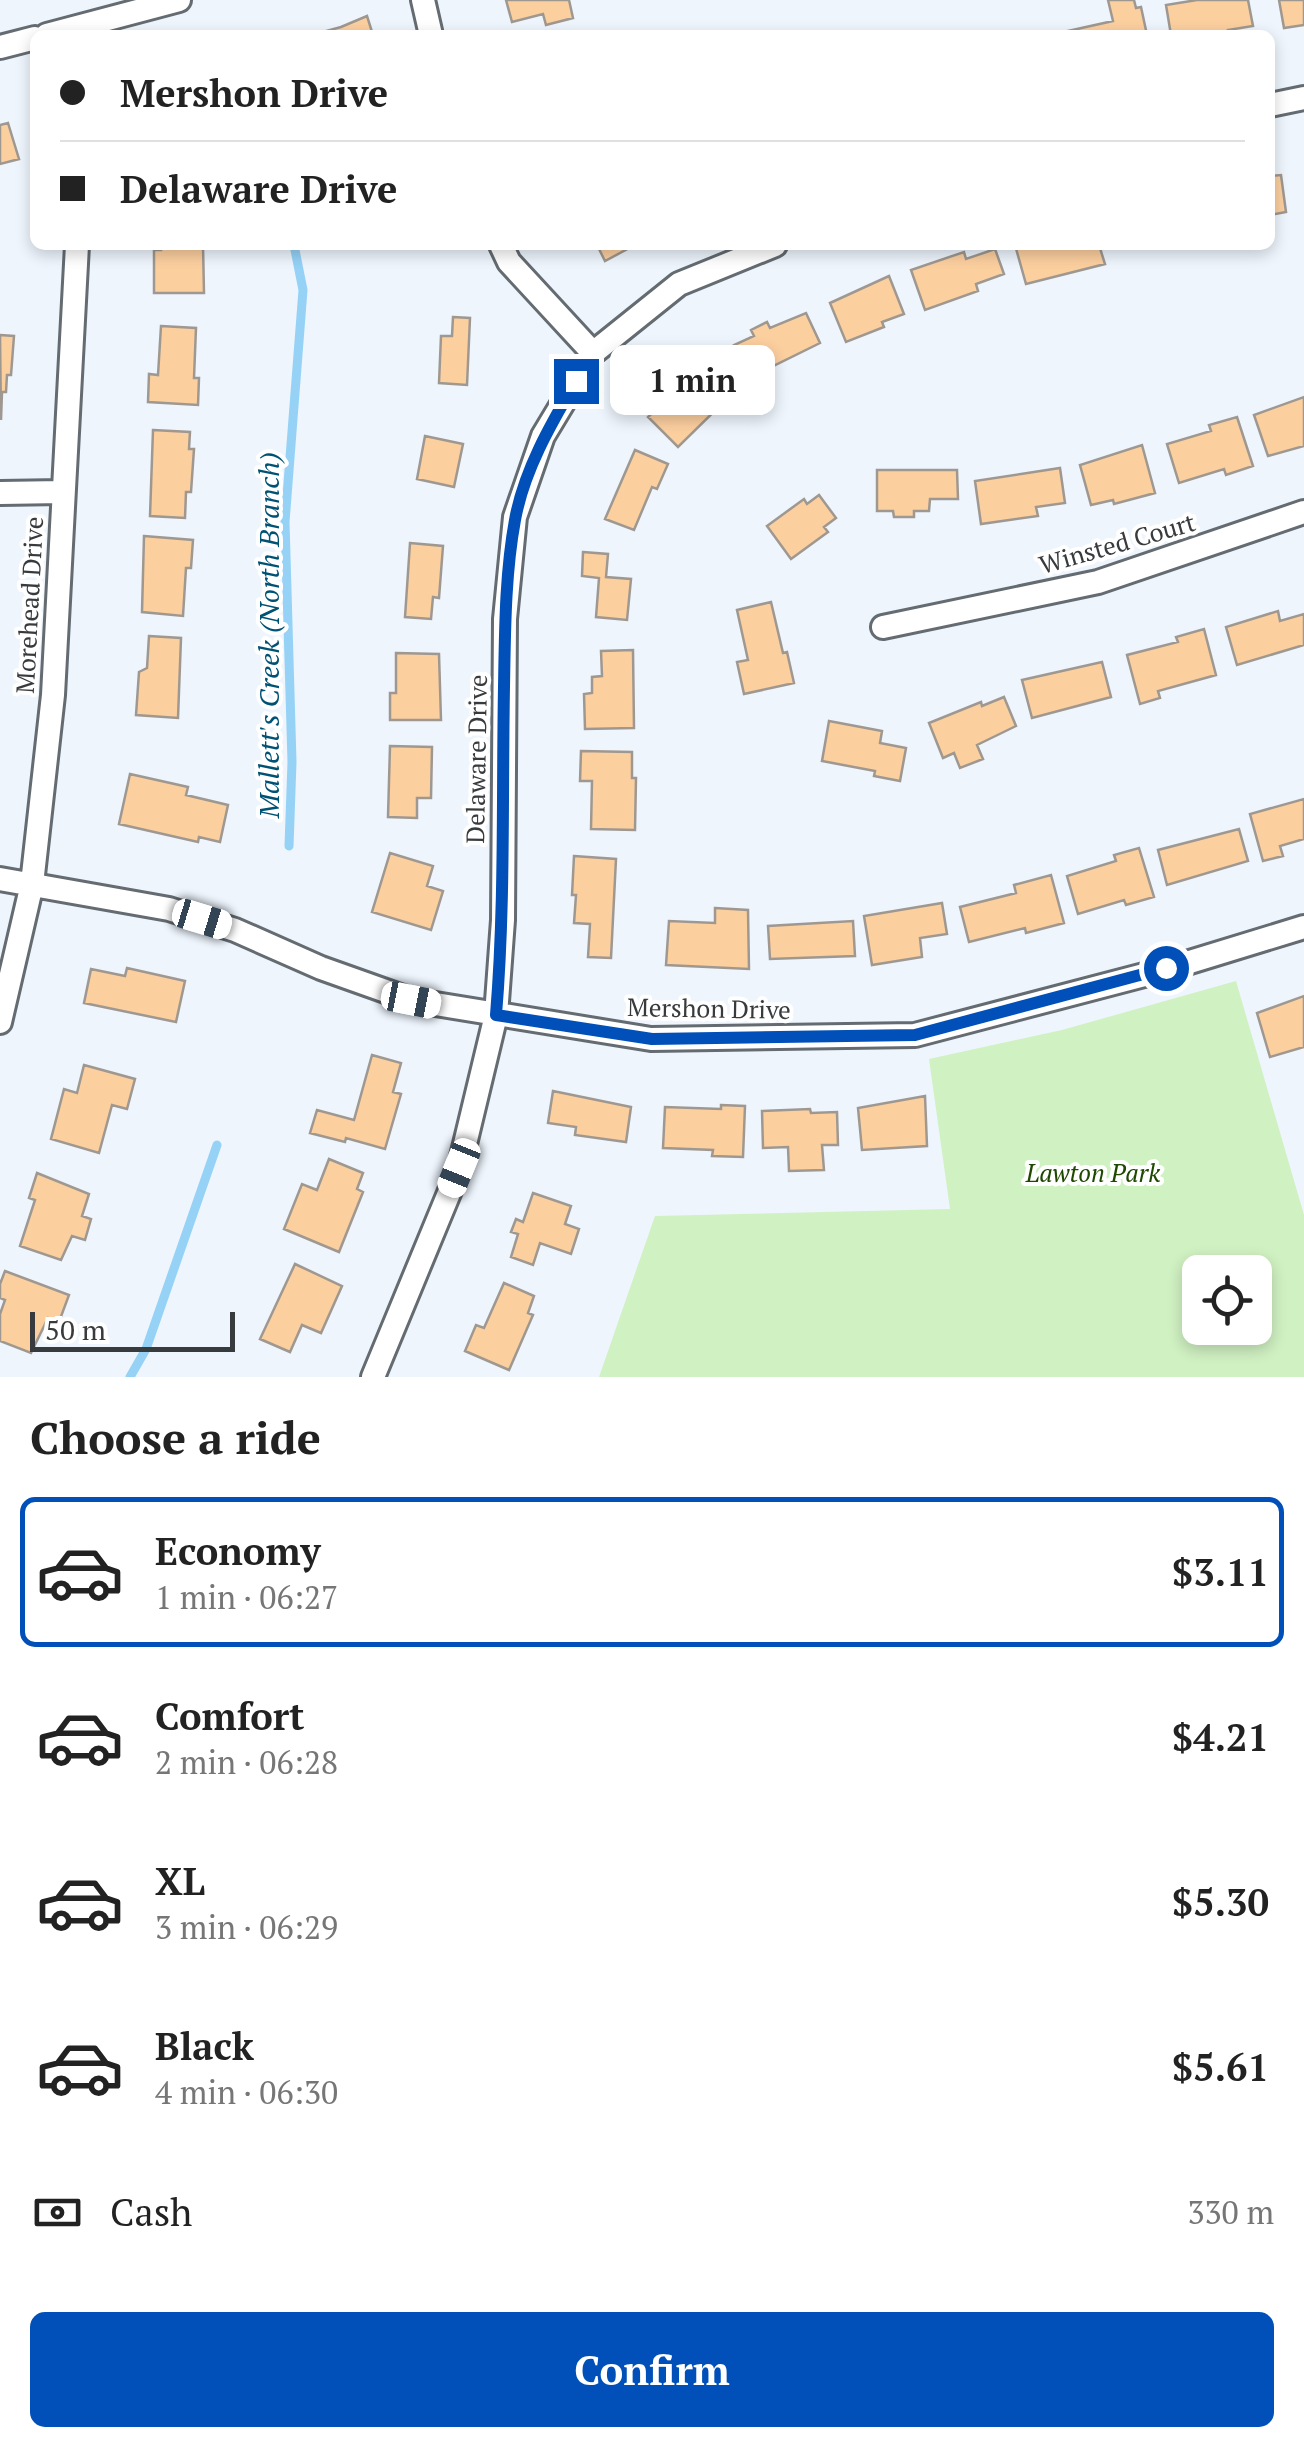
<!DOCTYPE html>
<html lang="en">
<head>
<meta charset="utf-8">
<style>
	body { margin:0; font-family:"PT Serif",serif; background:#f6f6f6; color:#222; height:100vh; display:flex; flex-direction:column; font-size:38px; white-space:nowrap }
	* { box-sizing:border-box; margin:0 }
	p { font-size:32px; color:#767676 }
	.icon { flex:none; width:55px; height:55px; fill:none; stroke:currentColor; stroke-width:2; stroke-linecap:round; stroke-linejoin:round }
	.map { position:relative; height:1377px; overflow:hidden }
	.sheet { display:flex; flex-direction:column; background:#fff; flex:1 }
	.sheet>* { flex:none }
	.banner { position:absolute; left:30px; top:30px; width:1245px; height:220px; border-radius:15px; box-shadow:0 5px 15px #0003; display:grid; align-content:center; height:220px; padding:0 30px; background:#fff }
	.controls { position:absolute; left:1182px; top:1255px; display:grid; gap:20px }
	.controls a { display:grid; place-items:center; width:90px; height:90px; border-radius:15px; background:#fff; box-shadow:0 5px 15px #0003; font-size:50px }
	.scale { position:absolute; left:30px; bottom:25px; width:205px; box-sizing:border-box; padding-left:10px; border:5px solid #383b3e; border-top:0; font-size:28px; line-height:35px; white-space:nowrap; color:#383b3e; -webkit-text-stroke:8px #fff; paint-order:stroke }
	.end { position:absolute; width:45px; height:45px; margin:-22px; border:12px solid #0150b9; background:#fff; box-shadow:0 0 0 5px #fff }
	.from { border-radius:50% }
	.bubble { position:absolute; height:70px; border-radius:15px; background:#fff; box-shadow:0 5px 15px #0003; font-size:32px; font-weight:700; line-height:70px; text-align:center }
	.car { position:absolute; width:30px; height:60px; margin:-30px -15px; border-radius:12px; box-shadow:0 0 8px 2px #0007; background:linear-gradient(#fff 24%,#345 0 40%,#fff 0 76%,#345 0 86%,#fff 0) }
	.banner b { display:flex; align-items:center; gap:35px; height:95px; font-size:38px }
	.banner b+b { border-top:2px solid #e0e0e0 }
	.banner i { width:25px; height:25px; background:#222 }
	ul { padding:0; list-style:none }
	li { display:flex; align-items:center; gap:30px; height:150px; margin:0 20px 15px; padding:0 10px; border:5px solid transparent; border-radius:15px }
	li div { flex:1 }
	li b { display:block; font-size:38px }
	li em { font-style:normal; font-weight:700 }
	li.on { border-color:#0150b9 }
	li>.icon { width:90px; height:90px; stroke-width:1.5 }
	h2 { padding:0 30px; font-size:45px; line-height:120px }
	.pay { display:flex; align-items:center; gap:25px; height:110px; padding:0 30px; font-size:38px }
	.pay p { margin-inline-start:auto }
	.primary-button { display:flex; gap:20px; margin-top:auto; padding:20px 30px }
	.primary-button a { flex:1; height:115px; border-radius:15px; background:#0150b9; color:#fff; font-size:40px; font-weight:700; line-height:115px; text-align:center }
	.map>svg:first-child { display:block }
</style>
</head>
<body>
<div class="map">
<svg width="1304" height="1377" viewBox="0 0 1304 1377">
	<rect width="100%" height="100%" fill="#eef5fd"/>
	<path fill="#d0f1c2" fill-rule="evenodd" d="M 1236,981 L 1304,1215 L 1304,1377 L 599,1377 L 655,1216 L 950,1209 L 929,1059 L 1062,1030 ZM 1200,1272 L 1255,1272 L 1255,1328 L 1200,1328 Z"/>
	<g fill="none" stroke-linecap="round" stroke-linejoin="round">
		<path stroke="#95d2f6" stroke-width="9" d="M 289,846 L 292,762 L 285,522 L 303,290 L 294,245
			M 130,1377 L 146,1349 L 217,1145"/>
	</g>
	<path fill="#fccf9f" stroke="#9f9891" stroke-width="2.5" d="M 506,0 L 569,0 L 573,18 L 546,25 L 543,14 L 512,22 Z
		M 1108,0 L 1134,0 L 1136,8 L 1141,7 L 1147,35 L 1069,35 L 1068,31 L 1113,21 Z
		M 1197,0 L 1248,0 L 1253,26 L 1228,30 L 1229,35 L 1171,35 L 1166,5 Z
		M 1279,0 L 1304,0 L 1304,25 L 1284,28 Z
		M 367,16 L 373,35 L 312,35 L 341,27 Z
		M 8,123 L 19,159 L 0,164 L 0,125 Z
		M 1281,175 L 1286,212 L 1270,215 L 1270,176 Z
		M 161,245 L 203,245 L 204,293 L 154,293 L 154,250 L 161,250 Z
		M 597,245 L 635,245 L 605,261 Z
		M 1015,245 L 1099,245 L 1105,264 L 1026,284 Z
		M 995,249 L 1004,274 L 976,284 L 978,291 L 925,310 L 911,270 L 964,252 L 966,259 Z
		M 889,276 L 904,314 L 882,322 L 884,327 L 846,342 L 830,303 Z
		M 806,313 L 820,343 L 749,378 L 734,345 L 754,336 L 751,330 L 767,322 L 770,328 Z
		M 453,317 L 470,318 L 467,385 L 439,383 L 441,336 L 452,336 Z
		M 161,326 L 196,328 L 194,378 L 199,378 L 198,405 L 148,402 L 149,374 L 158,375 Z
		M 0,335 L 14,336 L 11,375 L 7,375 L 6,392 L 2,392 L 1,420 Z
		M 713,370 L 734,392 L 678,447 L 648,417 L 685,381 L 693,390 Z
		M 1304,397 L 1304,446 L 1268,456 L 1254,415 Z
		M 1237,417 L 1253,466 L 1226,475 L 1224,469 L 1179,483 L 1167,444 L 1211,431 L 1209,425 Z
		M 153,430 L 190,432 L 189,449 L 194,449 L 191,492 L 186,492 L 185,518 L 150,516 Z
		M 425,436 L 463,444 L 454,487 L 417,479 Z
		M 1142,445 L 1155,493 L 1114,504 L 1113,500 L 1091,505 L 1080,465 Z
		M 635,450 L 668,464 L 657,489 L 652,487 L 634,530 L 605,519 Z
		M 1060,468 L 1065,503 L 1036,507 L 1038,516 L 981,524 L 975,481 Z
		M 877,470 L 957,470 L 958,499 L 930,499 L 929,511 L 914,511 L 914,517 L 894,517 L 893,511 L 877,511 Z
		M 819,495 L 836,518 L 824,527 L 828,532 L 791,559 L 767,526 L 804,499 L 807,504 Z
		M 144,536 L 193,540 L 191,568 L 186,568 L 183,616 L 142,612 Z
		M 410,543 L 443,546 L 439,598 L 433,597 L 431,619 L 405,617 Z
		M 583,552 L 608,554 L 606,577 L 631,579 L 627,620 L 596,617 L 599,578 L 582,576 Z
		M 771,602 L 783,653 L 787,652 L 794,683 L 744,694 L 737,662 L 748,660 L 737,610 Z
		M 1278,611 L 1280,621 L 1304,614 L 1304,645 L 1237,665 L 1226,627 Z
		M 1204,629 L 1216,675 L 1158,691 L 1160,698 L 1140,704 L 1127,655 L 1178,642 L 1176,637 Z
		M 149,636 L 181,638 L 178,718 L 136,715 L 139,672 L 147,668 Z
		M 633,650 L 634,728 L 585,729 L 584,694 L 592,693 L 592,677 L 602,676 L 601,651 Z
		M 396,653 L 439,654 L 441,720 L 390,720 L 390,693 L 396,693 Z
		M 1102,662 L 1111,697 L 1032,718 L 1022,680 Z
		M 1004,697 L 1016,726 L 977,745 L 983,759 L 960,768 L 954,753 L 943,758 L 929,723 L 981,702 L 982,706 Z
		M 829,721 L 882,731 L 880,743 L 906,748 L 900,781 L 874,776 L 875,771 L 822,761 Z
		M 390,746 L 432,747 L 431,798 L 417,798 L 417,818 L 388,817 Z
		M 581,751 L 632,752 L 632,778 L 636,778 L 635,830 L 591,829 L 592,781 L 580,781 Z
		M 130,774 L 188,787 L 186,795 L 228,805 L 220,842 L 199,837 L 198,842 L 119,824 Z
		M 1304,799 L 1304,839 L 1280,846 L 1283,856 L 1263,861 L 1250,814 Z
		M 1239,829 L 1248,861 L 1167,885 L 1158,850 Z
		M 1139,848 L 1154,897 L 1126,905 L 1124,900 L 1078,914 L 1067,876 L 1116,861 L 1114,855 Z
		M 390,853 L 433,866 L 427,886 L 443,891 L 431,930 L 372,912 Z
		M 574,856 L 616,859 L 611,958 L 588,957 L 590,924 L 574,923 L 576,895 L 572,895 Z
		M 1051,875 L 1064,923 L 1026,933 L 1025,928 L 969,942 L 960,907 L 1016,893 L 1014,885 Z
		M 942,903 L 947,934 L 920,938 L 922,957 L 872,965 L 864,916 Z
		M 715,908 L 748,910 L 749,969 L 666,965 L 669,921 L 715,923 Z
		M 853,921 L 855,956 L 770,959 L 768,926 Z
		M 127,968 L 185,981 L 176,1022 L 84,1003 L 91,969 L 125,976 Z
		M 1304,996 L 1304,1047 L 1270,1057 L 1257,1013 Z
		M 372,1055 L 401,1063 L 393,1092 L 401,1094 L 385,1149 L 346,1138 L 345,1142 L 310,1133 L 317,1110 L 354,1120 Z
		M 84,1065 L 135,1079 L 127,1109 L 112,1105 L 99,1153 L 51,1139 L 64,1089 L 77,1093 Z
		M 553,1091 L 631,1107 L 626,1142 L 575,1135 L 576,1127 L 548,1123 Z
		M 925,1096 L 927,1146 L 862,1150 L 858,1108 Z
		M 721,1105 L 745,1106 L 743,1157 L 712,1156 L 713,1150 L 663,1148 L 665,1107 L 721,1109 Z
		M 810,1109 L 811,1113 L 837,1112 L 838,1145 L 822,1145 L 824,1170 L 789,1171 L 788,1147 L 763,1148 L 762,1111 Z
		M 329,1159 L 363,1173 L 357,1189 L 363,1192 L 339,1252 L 284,1229 L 302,1184 L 317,1190 Z
		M 37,1173 L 89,1194 L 82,1216 L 91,1219 L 85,1240 L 72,1236 L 61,1260 L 20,1246 L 35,1200 L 29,1198 Z
		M 533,1193 L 571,1206 L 565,1224 L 579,1229 L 571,1254 L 540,1243 L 533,1265 L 511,1257 L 518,1234 L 511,1232 L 516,1219 L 523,1222 Z
		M 295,1264 L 342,1286 L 321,1333 L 302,1325 L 290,1352 L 260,1339 Z
		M 5,1271 L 69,1295 L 59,1322 L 48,1318 L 31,1353 L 0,1341 L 0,1314 L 5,1300 L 0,1298 L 0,1284 Z
		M 504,1283 L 534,1296 L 528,1313 L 533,1315 L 509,1370 L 465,1351 L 476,1325 L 484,1328 Z"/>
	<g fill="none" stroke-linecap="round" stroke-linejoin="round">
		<defs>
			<path id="minor" d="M 423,0 L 431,35
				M 47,35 L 179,0
				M 0,47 L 35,38
				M 1270,105 L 1304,98
				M 501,245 L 509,262 L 593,353
				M 0,493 L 62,492
				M 883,627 L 1098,582 L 1304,512
				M 0,879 L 169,909 L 235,930 L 321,968 L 411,1000 L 651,1039 L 915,1035 L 1167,969 L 1304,927
				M 0,1022 L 32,884 L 53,695 L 77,245
				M 373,1377 L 459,1169 L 496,1015 L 503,920 L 505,619 L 515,517 L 543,436 L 593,353 L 679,284 L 775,245"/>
		</defs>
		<use href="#minor" stroke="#646b71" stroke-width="28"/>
		<use href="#minor" stroke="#fff" stroke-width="22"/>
	</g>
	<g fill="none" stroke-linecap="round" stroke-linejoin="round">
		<path stroke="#0150b9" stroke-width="12" d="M 576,381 C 551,424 524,470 515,520 C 505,574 505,632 504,687 C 502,797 505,906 496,1015 L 652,1039 L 915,1035 L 1166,968"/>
	</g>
	<g text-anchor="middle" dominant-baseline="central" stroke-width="8" stroke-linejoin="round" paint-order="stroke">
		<g font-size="25" fill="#383b3e" stroke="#fff">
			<text transform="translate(1117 543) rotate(-16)">Winsted Court</text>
			<text transform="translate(29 605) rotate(-87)">Morehead Drive</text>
			<text transform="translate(476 759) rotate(-89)">Delaware Drive</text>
			<text transform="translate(709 1008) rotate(1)">Mershon Drive</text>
		</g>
		<g font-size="25" font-style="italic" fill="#1f4900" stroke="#fff">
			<text x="1093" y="1172">Lawton Park</text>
		</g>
		<g font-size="28" font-style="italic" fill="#005274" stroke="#fff">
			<text transform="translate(268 635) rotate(-90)">Mallett's Creek (North Branch)</text>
		</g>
	</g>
</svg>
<div class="controls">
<a><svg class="icon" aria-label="locate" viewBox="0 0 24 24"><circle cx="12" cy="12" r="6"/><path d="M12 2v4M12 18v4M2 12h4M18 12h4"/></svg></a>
</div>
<div class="scale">50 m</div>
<i class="end from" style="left:1166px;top:968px"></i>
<i class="end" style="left:576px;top:381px"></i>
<div class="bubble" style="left:610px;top:345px;width:165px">1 min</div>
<i class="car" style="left:202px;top:919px;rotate:107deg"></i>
<i class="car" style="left:411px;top:1000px;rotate:101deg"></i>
<i class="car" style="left:459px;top:1168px;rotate:202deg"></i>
<div class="banner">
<b><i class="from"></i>Mershon Drive</b>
<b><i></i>Delaware Drive</b>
</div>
</div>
<section class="sheet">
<h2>Choose a ride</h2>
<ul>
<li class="on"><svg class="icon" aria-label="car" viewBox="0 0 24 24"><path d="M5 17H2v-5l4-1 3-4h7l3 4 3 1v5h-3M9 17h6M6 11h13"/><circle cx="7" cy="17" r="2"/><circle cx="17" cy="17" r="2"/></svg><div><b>Economy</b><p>1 min · 06:27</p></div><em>$3.11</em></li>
<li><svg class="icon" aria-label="car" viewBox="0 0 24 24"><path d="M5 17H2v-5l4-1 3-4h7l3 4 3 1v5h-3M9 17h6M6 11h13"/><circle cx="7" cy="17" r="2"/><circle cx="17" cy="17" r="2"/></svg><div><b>Comfort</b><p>2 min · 06:28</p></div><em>$4.21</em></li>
<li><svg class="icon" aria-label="car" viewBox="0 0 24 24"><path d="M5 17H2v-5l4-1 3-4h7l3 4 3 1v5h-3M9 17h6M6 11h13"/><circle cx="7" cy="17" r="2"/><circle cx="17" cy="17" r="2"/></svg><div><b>XL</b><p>3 min · 06:29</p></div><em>$5.30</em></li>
<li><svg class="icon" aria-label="car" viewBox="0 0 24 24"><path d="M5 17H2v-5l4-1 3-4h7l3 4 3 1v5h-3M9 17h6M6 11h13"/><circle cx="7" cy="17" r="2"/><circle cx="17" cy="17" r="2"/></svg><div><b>Black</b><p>4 min · 06:30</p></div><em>$5.61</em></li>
</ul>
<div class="pay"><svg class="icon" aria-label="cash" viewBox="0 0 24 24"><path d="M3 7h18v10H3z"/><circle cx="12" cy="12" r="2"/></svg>Cash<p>330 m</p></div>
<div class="primary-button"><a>Confirm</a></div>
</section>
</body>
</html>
